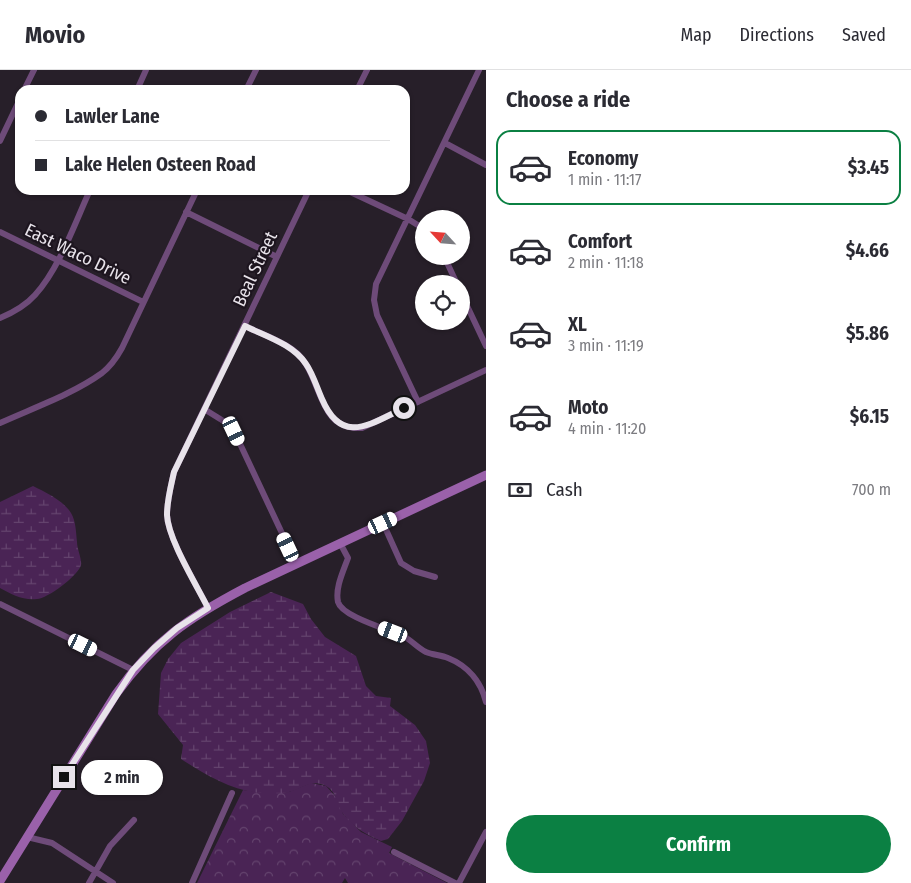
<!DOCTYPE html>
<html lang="en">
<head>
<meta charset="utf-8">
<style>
	body { margin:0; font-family:"Fira Sans Condensed",sans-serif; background:#f2f2f3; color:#2b2b33; height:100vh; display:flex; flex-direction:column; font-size:19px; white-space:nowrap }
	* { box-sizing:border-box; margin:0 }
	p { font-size:16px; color:#7c7c81 }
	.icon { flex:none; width:28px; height:28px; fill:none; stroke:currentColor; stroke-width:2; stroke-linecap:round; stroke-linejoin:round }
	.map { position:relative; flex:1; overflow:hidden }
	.details { display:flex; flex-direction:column; background:#fff; width:425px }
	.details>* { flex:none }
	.banner { position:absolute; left:15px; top:15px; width:395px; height:110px; border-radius:15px; box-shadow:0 1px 4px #0004; display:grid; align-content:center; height:110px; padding:0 20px; background:#fff }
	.needle { width:32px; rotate:296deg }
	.buttons { position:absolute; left:415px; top:140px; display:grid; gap:10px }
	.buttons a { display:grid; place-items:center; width:55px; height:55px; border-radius:50%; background:#fff; box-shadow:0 1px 4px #0004; font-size:25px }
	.end { position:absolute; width:22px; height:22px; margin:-11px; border:6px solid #e8e3ea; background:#111; box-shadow:0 0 0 2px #111 }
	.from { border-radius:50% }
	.bubble { position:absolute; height:35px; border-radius:18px; background:#fff; box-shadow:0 1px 4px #0004; font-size:16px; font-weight:700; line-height:35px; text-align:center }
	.car { position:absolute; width:15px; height:30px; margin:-15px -8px; border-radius:6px; box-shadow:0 0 4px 1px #0007; background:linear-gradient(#fff 24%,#345 0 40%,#fff 0 76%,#345 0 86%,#fff 0) }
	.banner b { display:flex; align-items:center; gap:18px; height:48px; font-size:19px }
	.banner b+b { border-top:1px solid #e1e1e2 }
	.banner i { width:12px; height:12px; background:#2b2b33 }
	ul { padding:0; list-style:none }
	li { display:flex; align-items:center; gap:15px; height:75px; margin:0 10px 8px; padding:0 10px; border:2px solid transparent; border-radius:15px }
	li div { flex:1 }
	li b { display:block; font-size:19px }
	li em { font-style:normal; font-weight:700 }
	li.active { border-color:#0b8043 }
	li>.icon { width:45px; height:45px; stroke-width:1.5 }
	h2 { padding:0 20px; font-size:22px; line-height:60px }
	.pay { display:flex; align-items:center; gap:12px; height:55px; padding:0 20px; font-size:19px }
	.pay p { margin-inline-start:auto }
	.cta { display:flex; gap:10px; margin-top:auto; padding:10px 20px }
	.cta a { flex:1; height:58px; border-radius:30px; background:#0b8043; color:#fff; font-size:20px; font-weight:700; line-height:58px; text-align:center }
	header { display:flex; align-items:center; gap:30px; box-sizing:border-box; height:70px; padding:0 25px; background:#fff; border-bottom:1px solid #e1e1e2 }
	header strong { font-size:24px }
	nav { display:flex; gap:28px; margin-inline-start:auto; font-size:18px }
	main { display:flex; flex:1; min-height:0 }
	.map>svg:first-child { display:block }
</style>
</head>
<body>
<header>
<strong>Movio</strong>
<nav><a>Map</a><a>Directions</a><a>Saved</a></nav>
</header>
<main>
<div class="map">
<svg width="486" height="813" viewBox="0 0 486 813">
	<defs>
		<pattern id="forest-crowns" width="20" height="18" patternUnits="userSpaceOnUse" patternTransform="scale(1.25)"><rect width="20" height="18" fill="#4a2455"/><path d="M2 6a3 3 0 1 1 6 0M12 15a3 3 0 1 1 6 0" fill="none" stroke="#64446e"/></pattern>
		<pattern id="wetland-marsh" width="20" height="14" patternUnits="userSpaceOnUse" patternTransform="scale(1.25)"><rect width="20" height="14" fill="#4a2455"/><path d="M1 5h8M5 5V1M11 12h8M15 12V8" fill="none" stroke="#64446e"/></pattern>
	</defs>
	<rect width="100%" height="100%" fill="#271f29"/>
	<path fill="url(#forest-crowns)" d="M 311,713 L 326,716 L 336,727 L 343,744 L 361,762 L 392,777 L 389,783 L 447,813 L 348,813 L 345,808 L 342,813 L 197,813 L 243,720 L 264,723 L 289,722 Z"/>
	<path fill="url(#wetland-marsh)" d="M 33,416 C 45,422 64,431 71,443 C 76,451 76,463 77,472 C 77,479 82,489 81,495 C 79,505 47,529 37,529 C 24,531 11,524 0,518 L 0,432 Z
		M 271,522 L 303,534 L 311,549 L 325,567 L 356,586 L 366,616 L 376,626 L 391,628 L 390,636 L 415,655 L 426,671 L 430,693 L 424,711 L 402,751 L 388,769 L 381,771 C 367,765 354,758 344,745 C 337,736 337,722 326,716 C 312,708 302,719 289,722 C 282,724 273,723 266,723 C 235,723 206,705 181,689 L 183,675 L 158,644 L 161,603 L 168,589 L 181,573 L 230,542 Z"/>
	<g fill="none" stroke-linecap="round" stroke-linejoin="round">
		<path stroke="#6e4b79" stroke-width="6" d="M 24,20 L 34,0
			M 137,20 L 146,0
			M 246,20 L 256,0
			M 357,20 L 367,0
			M 0,71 L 20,29
			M 445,73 L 486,95
			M 346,120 L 408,149 L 424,159
			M 186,142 L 277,187
			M 0,162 L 143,232
			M 444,186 L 457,214
			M 461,223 L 486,276
			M 0,248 C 12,243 26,235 35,225 C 59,199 75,153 90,120
			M 245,256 C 259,263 282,271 293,280 C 324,302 314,361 362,358 L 486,300
			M 418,332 L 377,245 L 374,230 L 376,214 L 479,0
			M 204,339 L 225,352 L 234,361 L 296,493
			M 0,353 C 33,338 73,324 102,303 C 111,296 117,287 122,278 L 197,120
			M 383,453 L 401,493 L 414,501 L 435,507
			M 340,473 L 348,488 C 343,502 335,518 338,532 C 342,547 391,560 405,567 C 412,571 418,578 426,582 C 433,585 441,585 448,588 C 468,596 481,612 486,632
			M 0,534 L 133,600
			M 208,538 C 196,514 168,469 167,445 C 167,430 171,416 174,402 L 309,120
			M 27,767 L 52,773 L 113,813
			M 394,782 L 455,813
			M 89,813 L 110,776 L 134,750
			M 192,813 L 232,723
			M 459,813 L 486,762"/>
		<path stroke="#9a61aa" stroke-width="9" d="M 0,811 L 116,624 C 154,571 188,548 245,518 L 486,405"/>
	</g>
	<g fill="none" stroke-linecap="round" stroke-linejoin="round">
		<path stroke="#e8e3ea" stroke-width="6" d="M 64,707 L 133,600 L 154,578 L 177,558 L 208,538 C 196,514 168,469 167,445 C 167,430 171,416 174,402 L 245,256 C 265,266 293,274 306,294 C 313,304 317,318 322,329 C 342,376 370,354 404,338"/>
	</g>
	<g text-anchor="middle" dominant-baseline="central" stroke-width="4.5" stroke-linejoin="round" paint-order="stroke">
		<g font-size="18" fill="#e8e3ea" stroke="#1d151f">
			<text transform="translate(78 184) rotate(26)">East Waco Drive</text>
			<text transform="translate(255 199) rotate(-65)">Beal Street</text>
		</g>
	</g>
</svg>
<div class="buttons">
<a><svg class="needle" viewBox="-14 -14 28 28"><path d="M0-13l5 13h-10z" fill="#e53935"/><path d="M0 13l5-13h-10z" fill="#7c7c81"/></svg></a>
<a><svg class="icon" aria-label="locate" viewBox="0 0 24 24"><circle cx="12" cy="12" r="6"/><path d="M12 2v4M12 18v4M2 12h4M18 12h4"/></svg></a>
</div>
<i class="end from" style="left:404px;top:338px"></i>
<i class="end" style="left:64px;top:707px"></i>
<div class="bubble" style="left:81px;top:690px;width:82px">2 min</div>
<i class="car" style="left:234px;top:361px;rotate:155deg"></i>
<i class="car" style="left:383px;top:453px;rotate:65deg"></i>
<i class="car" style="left:288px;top:477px;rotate:335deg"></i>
<i class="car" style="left:393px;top:562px;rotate:291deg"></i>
<i class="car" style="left:83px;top:575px;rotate:116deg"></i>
<div class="banner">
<b><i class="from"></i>Lawler Lane</b>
<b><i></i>Lake Helen Osteen Road</b>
</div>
</div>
<section class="details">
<h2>Choose a ride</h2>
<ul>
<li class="active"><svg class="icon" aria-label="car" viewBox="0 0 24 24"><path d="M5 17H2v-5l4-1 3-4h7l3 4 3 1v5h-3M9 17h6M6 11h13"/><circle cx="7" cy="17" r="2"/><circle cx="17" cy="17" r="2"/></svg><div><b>Economy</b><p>1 min · 11:17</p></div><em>$3.45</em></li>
<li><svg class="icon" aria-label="car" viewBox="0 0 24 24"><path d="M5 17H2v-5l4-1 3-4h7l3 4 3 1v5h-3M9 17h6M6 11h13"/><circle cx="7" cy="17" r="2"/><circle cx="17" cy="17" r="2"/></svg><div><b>Comfort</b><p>2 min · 11:18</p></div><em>$4.66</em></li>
<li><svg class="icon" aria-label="car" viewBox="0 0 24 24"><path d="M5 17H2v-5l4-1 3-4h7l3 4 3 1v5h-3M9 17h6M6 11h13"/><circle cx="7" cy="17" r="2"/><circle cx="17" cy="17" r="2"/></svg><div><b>XL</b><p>3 min · 11:19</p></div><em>$5.86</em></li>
<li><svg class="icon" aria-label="car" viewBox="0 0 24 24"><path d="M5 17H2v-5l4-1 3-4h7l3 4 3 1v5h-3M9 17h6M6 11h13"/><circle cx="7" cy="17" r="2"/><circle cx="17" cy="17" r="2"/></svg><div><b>Moto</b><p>4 min · 11:20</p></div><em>$6.15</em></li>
</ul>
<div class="pay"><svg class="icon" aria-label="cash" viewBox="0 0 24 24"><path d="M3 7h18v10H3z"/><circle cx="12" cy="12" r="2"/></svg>Cash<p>700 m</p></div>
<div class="cta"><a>Confirm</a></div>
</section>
</main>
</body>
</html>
